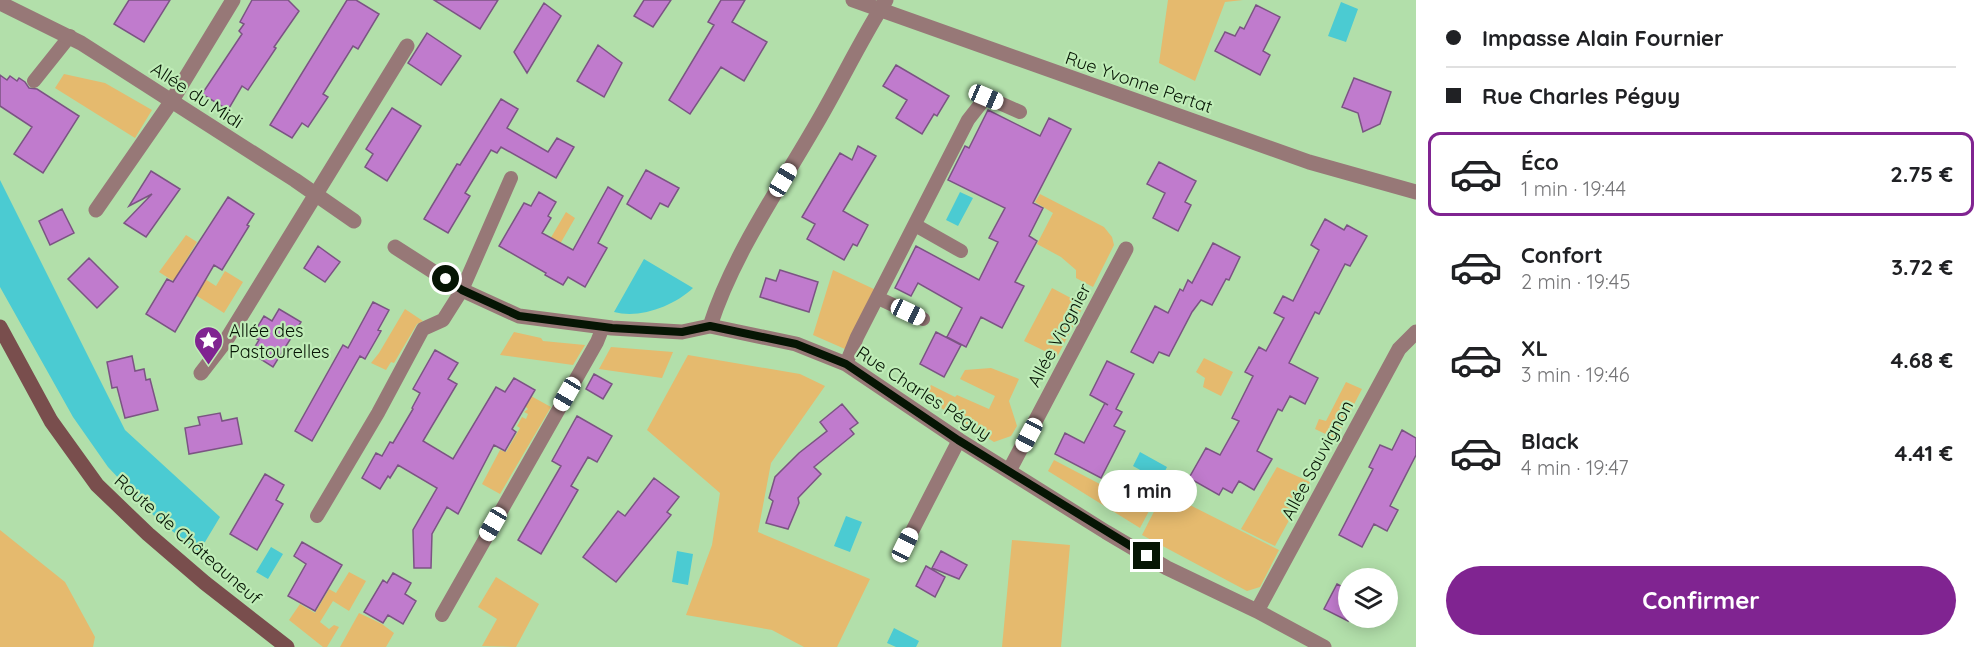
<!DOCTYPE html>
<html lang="fr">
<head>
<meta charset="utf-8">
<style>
	body { margin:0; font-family:Quicksand,sans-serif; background:#f2f2f2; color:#202124; height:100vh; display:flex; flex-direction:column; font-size:22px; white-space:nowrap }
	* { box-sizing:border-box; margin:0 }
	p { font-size:20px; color:#757577 }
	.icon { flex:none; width:33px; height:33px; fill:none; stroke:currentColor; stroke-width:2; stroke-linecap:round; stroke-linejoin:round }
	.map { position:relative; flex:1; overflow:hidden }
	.drawer { display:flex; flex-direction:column; background:#fff; width:570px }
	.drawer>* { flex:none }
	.hud { display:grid; align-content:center; height:132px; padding:0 30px; background:#fff }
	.buttons { position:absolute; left:1338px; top:568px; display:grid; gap:12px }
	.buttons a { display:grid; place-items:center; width:60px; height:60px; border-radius:50%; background:#fff; box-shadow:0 3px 15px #0003; font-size:30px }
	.end { position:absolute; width:27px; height:27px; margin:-14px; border:8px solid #061504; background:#fff; box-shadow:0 0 0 3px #fff }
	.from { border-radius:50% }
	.bubble { position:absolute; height:42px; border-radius:21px; background:#fff; box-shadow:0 3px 15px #0003; font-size:20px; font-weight:800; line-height:42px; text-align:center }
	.car { position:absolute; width:18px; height:36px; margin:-18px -9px; border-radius:8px; box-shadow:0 0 4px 2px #0007; background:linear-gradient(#fff 24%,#345 0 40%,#fff 0 76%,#345 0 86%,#fff 0) }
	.hud b { display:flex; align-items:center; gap:21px; height:57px; font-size:22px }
	.hud b+b { border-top:2px solid #e0e0e0 }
	.hud i { width:15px; height:15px; background:#202124 }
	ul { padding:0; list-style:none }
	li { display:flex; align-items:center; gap:18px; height:84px; margin:0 12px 9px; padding:0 18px; border:3px solid transparent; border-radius:12px }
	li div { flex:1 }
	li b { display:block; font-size:22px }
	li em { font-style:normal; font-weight:800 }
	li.active { border-color:#802491 }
	li>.icon { width:54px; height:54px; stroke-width:1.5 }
	.button { display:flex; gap:12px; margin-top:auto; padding:12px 30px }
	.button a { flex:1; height:69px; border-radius:36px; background:#802491; color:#fff; font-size:24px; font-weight:800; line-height:69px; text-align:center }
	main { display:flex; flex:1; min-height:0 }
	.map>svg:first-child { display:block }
</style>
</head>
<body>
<main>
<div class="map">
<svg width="1416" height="647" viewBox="0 0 1416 647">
	<rect width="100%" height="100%" fill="#b2dfaa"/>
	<path fill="#e5ba6e" d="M 1168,0 L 1243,0 L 1225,2 L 1195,81 L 1159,63 Z
		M 64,74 L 105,83 L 152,110 L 135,138 L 55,88 Z
		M 1040,194 L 1104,227 L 1112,237 L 1114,245 L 1093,287 L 1076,278 L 1076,270 L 1061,257 L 1037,244 L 1053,213 L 1035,202 Z
		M 566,212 L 575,218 L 544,272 L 524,259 L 546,246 Z
		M 186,235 L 197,242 L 183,265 L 216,286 L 225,271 L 243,282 L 224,313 L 159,272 Z
		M 833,270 L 876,290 L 845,349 L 813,335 Z
		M 1052,288 L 1084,305 L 1057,357 L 1024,341 Z
		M 405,309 L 423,321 L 417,324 L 394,363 L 391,362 L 386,370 L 371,363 L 379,353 Z
		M 514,332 L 541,338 L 543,341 L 585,345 L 573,365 L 500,355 Z
		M 611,347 L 673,352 L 662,378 L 599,369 Z
		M 688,355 L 800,374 L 825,386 L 771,463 L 758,532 L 870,579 L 837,647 L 804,647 L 772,630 L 686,615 L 712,545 L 720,493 L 647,430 Z
		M 1204,358 L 1233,372 L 1221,396 L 1203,387 L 1205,378 L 1196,372 Z
		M 991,368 L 1019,379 L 1009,401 L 1017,426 L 1011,436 L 994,442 L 924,397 L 931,385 L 955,397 L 957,395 L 989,409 L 995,396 L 960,379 L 965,370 Z
		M 1346,382 L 1362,389 L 1336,439 L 1315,429 L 1319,419 L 1326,421 Z
		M 531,396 L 551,407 L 500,494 L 482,484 L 500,450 L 506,452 L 520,428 L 517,426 L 522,417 L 526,419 L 528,414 L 524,412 L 528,409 L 525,406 Z
		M 1054,460 L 1117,493 L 1126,478 L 1158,494 L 1140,528 L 1048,471 Z
		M 1277,467 L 1310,482 L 1275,546 L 1241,529 Z
		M 1164,492 L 1279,550 L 1260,587 L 1247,591 L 1142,535 Z
		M 0,530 L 65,582 L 95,637 L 93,647 L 0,647 Z
		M 1012,540 L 1070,545 L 1061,647 L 1002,647 Z
		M 349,572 L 366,581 L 349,611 L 333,601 L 320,622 L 329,629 L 334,625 L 339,627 L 327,647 L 323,647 L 289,620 L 300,604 L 315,613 L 329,589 L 336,593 Z
		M 496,577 L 539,604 L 516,647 L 482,646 L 497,619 L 478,607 Z
		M 359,613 L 382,624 L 394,633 L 386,647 L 340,647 Z"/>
	<path fill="#4bcbd2" d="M 1341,2 L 1358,9 L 1346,42 L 1328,36 Z
		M 0,180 L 125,430 L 220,517 L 199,552 L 158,520 L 108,467 L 73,417 L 0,287 Z
		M 960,192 L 973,198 L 958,226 L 946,220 Z
		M 644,259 L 693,288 C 674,306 640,319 614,312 Z
		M 1140,452 L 1167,467 L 1160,481 L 1133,466 Z
		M 846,516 L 862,522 L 850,552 L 834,546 Z
		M 271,547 L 283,554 L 268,579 L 256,572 Z
		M 677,551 L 693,554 L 688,585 L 672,582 Z
		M 894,628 L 919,641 L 916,647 L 896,647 L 887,643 Z"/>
	<path fill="#c07bcd" stroke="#7b5483" stroke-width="1.5" d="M 129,0 L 170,0 L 144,42 L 114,24 Z
		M 252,0 L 288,0 L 299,11 L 274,47 L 276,48 L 248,90 L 242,86 L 228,110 L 202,94 L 242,34 L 239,31 L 244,24 L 240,22 Z
		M 347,0 L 356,0 L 379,14 L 358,49 L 353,46 L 323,94 L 328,97 L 308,127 L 302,123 L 292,138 L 270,125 Z
		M 434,0 L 498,0 L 480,29 Z
		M 644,0 L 671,0 L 653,27 L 634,16 Z
		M 721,0 L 745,0 L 732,22 L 767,42 L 744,81 L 721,67 L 690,114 L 669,100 L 714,25 L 708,22 Z
		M 544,3 L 561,16 L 527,73 L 514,52 Z
		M 1256,5 L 1280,17 L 1263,51 L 1270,55 L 1260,75 L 1215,51 L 1225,32 L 1235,36 L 1240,27 L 1244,29 Z
		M 427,33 L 461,56 L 441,85 L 408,63 Z
		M 598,45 L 622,63 L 604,97 L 577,81 Z
		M 896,65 L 949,96 L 937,116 L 934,114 L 922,134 L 896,118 L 907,100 L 883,86 Z
		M 0,75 L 7,80 L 10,76 L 17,81 L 19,78 L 25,82 L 29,88 L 37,89 L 79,116 L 43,173 L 14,154 L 32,127 L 0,106 Z
		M 1354,78 L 1391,92 L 1380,124 L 1363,132 L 1358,113 L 1342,107 Z
		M 501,99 L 518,109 L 507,128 L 548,152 L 557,138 L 574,147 L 556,178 L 501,147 L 497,153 L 491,150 L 465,193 L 470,196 L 448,233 L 424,219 L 457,164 L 460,165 Z
		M 392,108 L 421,126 L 387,181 L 365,167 L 373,154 L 366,149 Z
		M 988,110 L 1040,136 L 1049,118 L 1071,129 L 1033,203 L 1043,208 L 1029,236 L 1037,241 L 1015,282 L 1024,286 L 1002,328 L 981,317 L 966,347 L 947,337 L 962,308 L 918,283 L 911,296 L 895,288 L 916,246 L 979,280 L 998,242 L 989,238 L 1005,208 L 948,180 L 965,146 L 969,148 Z
		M 858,146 L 876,156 L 843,211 L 868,225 L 857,246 L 853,244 L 844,260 L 807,239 L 815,224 L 802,217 L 840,153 L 852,160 Z
		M 1159,162 L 1196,181 L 1185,202 L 1191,205 L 1178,231 L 1153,218 L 1165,193 L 1147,184 Z
		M 646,170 L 679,188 L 668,207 L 660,203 L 651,219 L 627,204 Z
		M 151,171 L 180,189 L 146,237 L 124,223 L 152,194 L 129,206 Z
		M 608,187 L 623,196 L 598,243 L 607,248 L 585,287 L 568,277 L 563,285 L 545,275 L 546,273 L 499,246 L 524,203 L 531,206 L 539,192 L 556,202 L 548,216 L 551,218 L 542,233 L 573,250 Z
		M 228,197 L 254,214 L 247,225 L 249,226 L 222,270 L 214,265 L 175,332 L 146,314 L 167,279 L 173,282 Z
		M 62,209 L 74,233 L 50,245 L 39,221 Z
		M 1325,219 L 1344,230 L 1347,225 L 1367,236 L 1350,266 L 1345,264 L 1319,314 L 1315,312 L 1289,363 L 1318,378 L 1305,404 L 1290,396 L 1282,411 L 1278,409 L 1257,451 L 1272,459 L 1254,490 L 1239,481 L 1232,493 L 1223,488 L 1219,495 L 1189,478 L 1206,448 L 1220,455 L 1239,421 L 1232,418 L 1253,376 L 1245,372 L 1259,347 L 1266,351 L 1284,318 L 1274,313 L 1283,296 L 1293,301 L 1319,250 L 1311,245 Z
		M 1213,243 L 1240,257 L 1229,280 L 1226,279 L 1212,305 L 1201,300 L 1192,312 L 1169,356 L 1159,352 L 1153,363 L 1131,352 L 1155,306 L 1168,313 L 1180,289 L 1183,291 L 1188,280 L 1192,283 Z
		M 318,246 L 340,262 L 325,282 L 304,268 Z
		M 89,258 L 118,287 L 97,308 L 68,279 Z
		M 780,270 L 818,282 L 809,312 L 760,297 L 766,278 L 776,281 Z
		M 373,302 L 389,310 L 378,330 L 381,331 L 365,359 L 360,356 L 312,441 L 295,431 L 343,345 L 348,348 Z
		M 279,309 L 301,322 L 273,367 L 251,353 L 259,340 L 252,336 L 264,316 L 272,321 Z
		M 936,332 L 961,345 L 944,377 L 920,364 Z
		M 435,350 L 458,363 L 448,379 L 457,384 L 423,441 L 453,459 L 496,387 L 505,392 L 514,378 L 535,390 L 512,429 L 516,432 L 505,451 L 494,445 L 458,514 L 447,507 L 432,534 L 431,568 L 414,568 L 413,530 L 437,488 L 398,465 L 390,478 L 388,476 L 380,489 L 362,478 L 376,453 L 382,456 L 390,442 L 393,443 L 413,409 L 412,408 L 420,393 L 413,389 Z
		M 132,356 L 135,371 L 144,369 L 146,380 L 150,379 L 158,410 L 125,418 L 117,387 L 112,388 L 107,362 Z
		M 1107,361 L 1134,374 L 1116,409 L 1122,412 L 1114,426 L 1125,431 L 1101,478 L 1055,454 L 1065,433 L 1084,443 L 1105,403 L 1108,405 L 1090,395 Z
		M 594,374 L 612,384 L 603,399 L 586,389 Z
		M 842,404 L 858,423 L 850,429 L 854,434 L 814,467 L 821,474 L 798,498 L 799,503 L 788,529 L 766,523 L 773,501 L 769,498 L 775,477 L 799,453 L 827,431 L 820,422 Z
		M 220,413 L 222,421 L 237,418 L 242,444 L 189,454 L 185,428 L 200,425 L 198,417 Z
		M 577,416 L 612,436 L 597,462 L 588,457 L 571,486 L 578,490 L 541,554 L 518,540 L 561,466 L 552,461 Z
		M 1402,430 L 1416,438 L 1416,455 L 1390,506 L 1398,510 L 1387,531 L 1374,524 L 1362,547 L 1339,535 L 1373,469 L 1369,467 L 1380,445 L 1392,450 Z
		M 265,474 L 284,485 L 276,500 L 283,504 L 257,550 L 230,534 Z
		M 654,478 L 679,497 L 667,512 L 671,515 L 616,582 L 583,557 L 618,511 L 625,516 Z
		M 302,542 L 342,565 L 315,611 L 288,596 L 306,564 L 294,556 Z
		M 941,551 L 967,565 L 959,579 L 932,568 Z
		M 926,566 L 945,577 L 935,597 L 916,586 Z
		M 393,573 L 411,583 L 405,594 L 416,601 L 403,624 L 388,615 L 383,623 L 364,612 L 383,580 L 387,583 Z
		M 1337,584 L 1348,590 L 1348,621 L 1324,609 Z"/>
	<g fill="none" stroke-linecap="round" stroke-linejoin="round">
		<path stroke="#977877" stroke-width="14" d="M 34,81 L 70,36
			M 915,225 L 961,251
			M 878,298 L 923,319
			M 846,364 L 857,337 L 968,120 L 986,97 L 1020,112
			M 317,516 L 378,413 L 423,329 L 443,320 L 462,290 L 511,178
			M 905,545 L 959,440
			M 442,615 L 597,342 L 603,327"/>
		<path stroke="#977877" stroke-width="15" d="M 853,0 L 1309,162 L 1416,192
			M 886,0 C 860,41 839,86 814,128 C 777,192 733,255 710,326 L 796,344 L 846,364 L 959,440 L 1106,532 L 1167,568 L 1257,611 L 1324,647
			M 0,3 L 81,43 L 295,180 L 354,221
			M 96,210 L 171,102 L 233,0
			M 395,247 L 462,290 L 519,316 L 612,328 L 682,332 L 710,326
			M 201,373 L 225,342 L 407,46
			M 1009,471 L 1126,249
			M 1257,611 L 1399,349 L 1416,332"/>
		<path stroke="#794e4d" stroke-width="15" d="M 0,327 L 51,421 L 97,485 L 148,534 L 205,583 L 287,647"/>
	</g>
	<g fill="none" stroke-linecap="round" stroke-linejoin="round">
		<path stroke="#061504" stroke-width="8" d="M 446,279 L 462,290 L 519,316 L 612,328 L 682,332 L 710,326 L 796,344 L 846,364 L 958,440 L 1147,556"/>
	</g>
	<defs>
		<symbol id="sight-pin" viewBox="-11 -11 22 30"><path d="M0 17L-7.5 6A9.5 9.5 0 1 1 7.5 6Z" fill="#802491" stroke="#bfecb7"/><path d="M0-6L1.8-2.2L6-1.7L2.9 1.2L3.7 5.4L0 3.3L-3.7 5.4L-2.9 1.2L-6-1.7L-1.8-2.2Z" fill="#fff"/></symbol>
	</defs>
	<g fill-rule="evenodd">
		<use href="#sight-pin" x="192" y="324" width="33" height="45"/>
	</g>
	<g text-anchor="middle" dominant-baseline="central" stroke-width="4.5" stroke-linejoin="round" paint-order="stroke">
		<g font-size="18" fill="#061504" stroke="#bfecb7">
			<text transform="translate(1139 82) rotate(19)">Rue Yvonne Pertat</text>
			<text transform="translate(197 95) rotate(33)">Allée du Midi</text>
			<text transform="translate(1059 335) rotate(-62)">Allée Viognier</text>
			<text transform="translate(924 393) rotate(33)">Rue Charles Péguy</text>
			<text transform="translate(1317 460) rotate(-62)">Allée Sauvignon</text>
			<text transform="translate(188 539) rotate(41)">Route de Châteauneuf</text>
		</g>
		<g font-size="18" fill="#061504" stroke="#bfecb7" text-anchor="start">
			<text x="229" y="330">Allée des<tspan x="229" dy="21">Pastourelles</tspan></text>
		</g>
	</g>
</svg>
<div class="buttons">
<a><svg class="icon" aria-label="layers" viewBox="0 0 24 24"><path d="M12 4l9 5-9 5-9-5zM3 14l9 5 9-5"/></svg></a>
</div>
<i class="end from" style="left:446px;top:279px"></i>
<i class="end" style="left:1147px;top:556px"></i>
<div class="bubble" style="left:1098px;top:470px;width:99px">1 min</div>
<i class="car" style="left:986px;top:97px;rotate:113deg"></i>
<i class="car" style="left:783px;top:180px;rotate:31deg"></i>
<i class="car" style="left:908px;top:312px;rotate:115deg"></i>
<i class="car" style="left:567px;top:394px;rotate:210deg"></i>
<i class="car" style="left:1029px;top:435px;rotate:208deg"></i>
<i class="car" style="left:493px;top:524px;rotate:210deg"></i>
<i class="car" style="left:905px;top:545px;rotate:26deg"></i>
</div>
<section class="drawer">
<div class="hud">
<b><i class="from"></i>Impasse Alain Fournier</b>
<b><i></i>Rue Charles Péguy</b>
</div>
<ul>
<li class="active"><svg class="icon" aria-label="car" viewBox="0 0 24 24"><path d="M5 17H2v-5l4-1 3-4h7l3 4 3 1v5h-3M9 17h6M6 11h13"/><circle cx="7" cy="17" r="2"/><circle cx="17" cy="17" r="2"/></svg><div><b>Éco</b><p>1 min · 19:44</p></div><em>2.75 €</em></li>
<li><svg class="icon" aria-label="car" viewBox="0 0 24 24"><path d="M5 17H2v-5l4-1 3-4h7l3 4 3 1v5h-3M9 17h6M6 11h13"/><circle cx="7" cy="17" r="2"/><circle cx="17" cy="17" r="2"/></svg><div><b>Confort</b><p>2 min · 19:45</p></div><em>3.72 €</em></li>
<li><svg class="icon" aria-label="car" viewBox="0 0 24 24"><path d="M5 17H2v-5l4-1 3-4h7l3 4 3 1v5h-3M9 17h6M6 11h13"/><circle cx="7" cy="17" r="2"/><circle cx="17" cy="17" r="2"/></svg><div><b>XL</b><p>3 min · 19:46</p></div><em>4.68 €</em></li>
<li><svg class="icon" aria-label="car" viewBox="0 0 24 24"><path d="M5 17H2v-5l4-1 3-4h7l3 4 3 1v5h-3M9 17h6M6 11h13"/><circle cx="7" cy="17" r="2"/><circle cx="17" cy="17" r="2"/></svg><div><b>Black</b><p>4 min · 19:47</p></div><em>4.41 €</em></li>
</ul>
<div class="button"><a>Confirmer</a></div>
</section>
</main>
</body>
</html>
